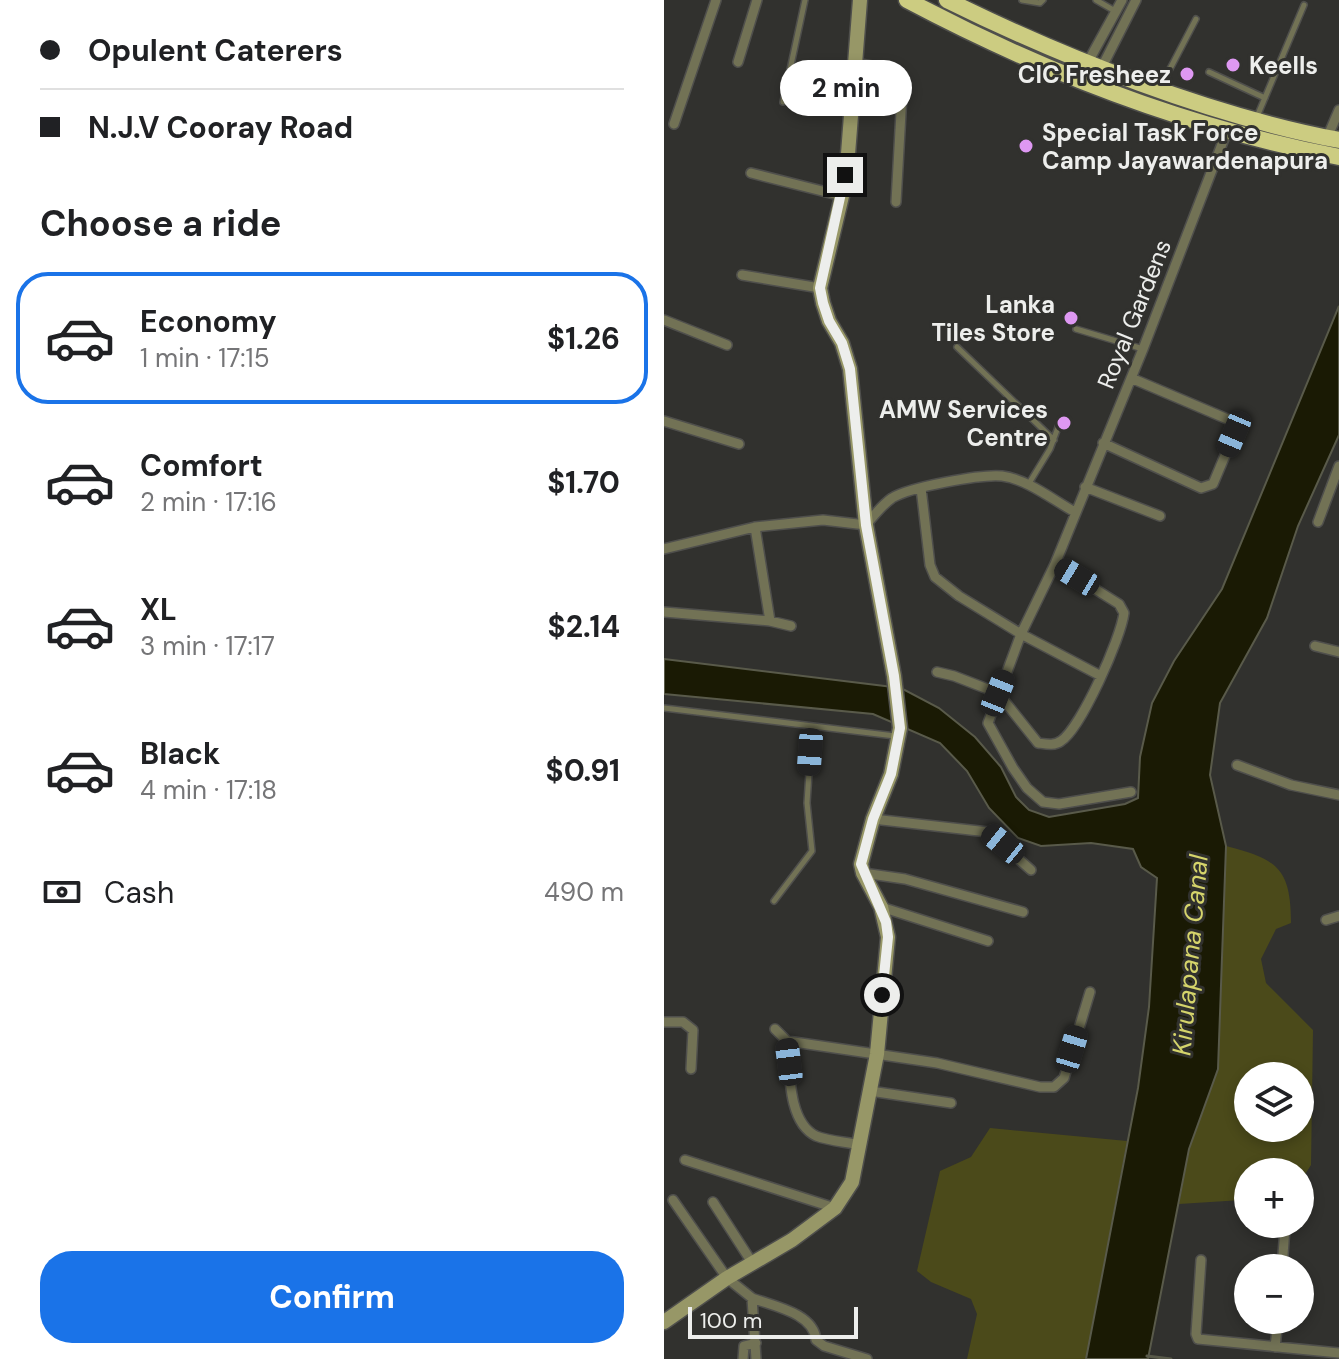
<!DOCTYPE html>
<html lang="en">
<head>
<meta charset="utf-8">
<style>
	body { margin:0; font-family:"DM Sans",sans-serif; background:#f2f2f2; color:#202124; height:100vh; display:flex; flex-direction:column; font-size:30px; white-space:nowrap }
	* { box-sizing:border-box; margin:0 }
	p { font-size:26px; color:#757577 }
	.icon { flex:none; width:44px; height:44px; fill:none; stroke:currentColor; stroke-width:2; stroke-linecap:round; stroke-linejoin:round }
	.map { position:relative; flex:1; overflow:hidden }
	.panel { display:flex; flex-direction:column; background:#fff; width:664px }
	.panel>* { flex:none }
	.hud { display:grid; align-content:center; height:176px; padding:0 40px; background:#fff }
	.controls { position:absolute; left:570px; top:1062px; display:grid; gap:16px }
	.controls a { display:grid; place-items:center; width:80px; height:80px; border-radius:50%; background:#fff; box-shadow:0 4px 12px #0003; font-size:40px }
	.scale { position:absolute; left:24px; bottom:20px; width:170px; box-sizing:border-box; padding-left:8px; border:4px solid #edeeec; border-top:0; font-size:22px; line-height:28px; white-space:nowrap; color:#edeeec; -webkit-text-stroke:6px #31312e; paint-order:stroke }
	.end { position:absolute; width:36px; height:36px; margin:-18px; border:10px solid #edeeec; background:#111; box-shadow:0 0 0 4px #111 }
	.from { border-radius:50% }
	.bubble { position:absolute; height:56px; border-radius:28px; background:#fff; box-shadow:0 4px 12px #0003; font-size:26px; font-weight:700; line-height:56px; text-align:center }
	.car { position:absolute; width:24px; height:48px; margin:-24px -12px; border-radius:10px; box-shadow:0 0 6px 2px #0007; background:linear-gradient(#222 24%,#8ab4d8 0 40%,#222 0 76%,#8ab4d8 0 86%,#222 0) }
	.hud b { display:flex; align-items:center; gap:28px; height:76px; font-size:30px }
	.hud b+b { border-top:2px solid #e0e0e0 }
	.hud i { width:20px; height:20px; background:#202124 }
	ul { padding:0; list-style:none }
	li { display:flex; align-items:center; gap:24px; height:132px; margin:0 16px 12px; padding:0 24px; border:4px solid transparent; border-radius:32px }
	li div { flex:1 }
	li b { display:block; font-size:30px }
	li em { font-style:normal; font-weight:700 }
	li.on { border-color:#1a73e8 }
	li>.icon { width:72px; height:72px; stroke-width:1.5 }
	h2 { padding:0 40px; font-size:36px; line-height:96px }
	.pay { display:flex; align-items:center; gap:20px; height:88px; padding:0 40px; font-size:30px }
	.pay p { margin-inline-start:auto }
	.cta { display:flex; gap:16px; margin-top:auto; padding:16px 40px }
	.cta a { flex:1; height:92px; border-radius:32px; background:#1a73e8; color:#fff; font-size:32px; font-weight:700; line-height:92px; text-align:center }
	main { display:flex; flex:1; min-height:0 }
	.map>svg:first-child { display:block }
</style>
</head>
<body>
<main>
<section class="panel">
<div class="hud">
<b><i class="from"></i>Opulent Caterers</b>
<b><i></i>N.J.V Cooray Road</b>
</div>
<h2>Choose a ride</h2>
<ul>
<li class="on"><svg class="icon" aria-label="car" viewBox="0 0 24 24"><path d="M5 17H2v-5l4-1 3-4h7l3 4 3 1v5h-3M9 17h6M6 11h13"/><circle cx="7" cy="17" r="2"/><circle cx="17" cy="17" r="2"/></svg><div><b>Economy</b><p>1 min · 17:15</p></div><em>$1.26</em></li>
<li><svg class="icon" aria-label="car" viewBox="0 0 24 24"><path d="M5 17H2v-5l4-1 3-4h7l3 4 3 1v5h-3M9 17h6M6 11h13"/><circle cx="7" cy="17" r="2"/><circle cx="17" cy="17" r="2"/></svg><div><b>Comfort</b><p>2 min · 17:16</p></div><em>$1.70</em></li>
<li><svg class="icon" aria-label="car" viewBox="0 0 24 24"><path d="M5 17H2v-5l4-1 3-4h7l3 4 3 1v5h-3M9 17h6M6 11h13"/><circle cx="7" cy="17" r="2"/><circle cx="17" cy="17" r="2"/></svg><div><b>XL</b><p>3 min · 17:17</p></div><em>$2.14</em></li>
<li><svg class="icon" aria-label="car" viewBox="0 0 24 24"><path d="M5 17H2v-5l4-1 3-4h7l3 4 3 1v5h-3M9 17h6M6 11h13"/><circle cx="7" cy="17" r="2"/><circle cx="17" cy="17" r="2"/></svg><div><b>Black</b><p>4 min · 17:18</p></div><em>$0.91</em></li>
</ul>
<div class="pay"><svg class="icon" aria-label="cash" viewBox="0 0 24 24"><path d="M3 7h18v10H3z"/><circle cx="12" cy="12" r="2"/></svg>Cash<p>490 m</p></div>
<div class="cta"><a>Confirm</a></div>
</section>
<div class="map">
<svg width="675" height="1359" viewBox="0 0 675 1359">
	<rect width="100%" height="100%" fill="#31312e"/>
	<path fill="#4b4a1a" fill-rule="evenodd" d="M 562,846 C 613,859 627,868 627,923 L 612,929 L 597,959 L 602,983 L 649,1030 L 647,1165 L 636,1182 L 636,1172 L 584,1172 L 584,1197 L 578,1200 L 515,1204 L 525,1149 L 554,1069 ZM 584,1076 L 636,1076 L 636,1128 L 584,1128 Z
		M 326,1128 L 463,1141 L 422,1359 L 303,1359 L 313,1314 L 307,1299 L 267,1282 L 253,1271 L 276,1171 L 307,1157 Z"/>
	<path fill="#1a1a04" stroke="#595a4a" stroke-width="2" d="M 675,306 L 675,435 L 634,526 L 603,618 L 556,703 L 546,775 L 562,846 L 554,1069 L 525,1149 L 484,1359 L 422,1359 L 474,1088 L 485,1007 L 493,878 L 477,867 L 469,849 L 427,843 L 377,846 L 354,838 L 325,808 L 303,771 L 276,743 L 209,714 L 0,694 L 0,659 L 237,688 L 275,708 L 311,737 L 337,767 L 352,797 L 365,810 L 385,817 L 461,804 L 474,798 L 476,757 L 488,703 L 510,661 L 558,589 Z"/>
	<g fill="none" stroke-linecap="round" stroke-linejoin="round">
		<path stroke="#595a4a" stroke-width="3" d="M 483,1356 L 507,1359"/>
		<defs>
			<path id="lane" d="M 358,0 L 376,3 L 379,0
				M 432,0 L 451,11
				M 545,72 L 601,98
				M 496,88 L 532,19
				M 119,102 L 141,0
				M 592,119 L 640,5
				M 412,329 L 479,349
				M 293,347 L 390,440
				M 364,485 L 386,449 L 396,422
				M 0,708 L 231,736
				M 110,901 L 148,851 L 143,803 L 148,727"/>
			<path id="street" d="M 74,62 L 93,0
				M 424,62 L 458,0
				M 191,63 L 234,71 L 239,76 L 232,202
				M 438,67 L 472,0
				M 10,124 L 52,0
				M 663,138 L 675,110
				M 87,173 L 178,196
				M 78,275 L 156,288
				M 0,320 L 63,345
				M 0,421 L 75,444
				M 439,443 L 537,488 L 549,484 L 570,434 L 568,421 L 467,378
				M 421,487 L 496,516
				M 257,488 L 266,565 L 271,577 L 295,596 L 357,634 L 437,676
				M 654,522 L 675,466
				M 91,527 L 106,621
				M 0,549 L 91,527 L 159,520 L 202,525 C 210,515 218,505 228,498 C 246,487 317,474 338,476 C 363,479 389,500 411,512
				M 0,612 L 106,621 L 127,626
				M 651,646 L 675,652
				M 273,672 L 290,676 L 334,693 L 374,743 C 382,744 390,746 397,741 C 417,728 457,638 460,613 L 455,604 L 391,564
				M 573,765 L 627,785 L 675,795
				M 467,792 L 395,804 L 379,802 L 363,788 L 349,768 L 324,723 L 357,634 L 391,564 L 479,349 L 563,131
				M 209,819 L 324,832 L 367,870
				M 199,873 L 241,879 L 359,912
				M 217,907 L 324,941
				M 662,920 L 675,916
				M 0,1022 L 19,1022 L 29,1030 L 27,1069
				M 111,1029 L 123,1041 L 273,1063 L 376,1087 L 390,1087 L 400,1078 L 426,992
				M 123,1041 C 126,1069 123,1122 152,1136 C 165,1141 183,1142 196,1145
				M 206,1091 L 287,1103
				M 21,1160 L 171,1208
				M 9,1200 L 63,1278 L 88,1298 L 92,1359
				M 49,1202 L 89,1264
				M 537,1260 L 532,1334 L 534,1339 L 675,1353
				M 618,1268 L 621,1228
				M 88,1298 C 109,1306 150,1313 152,1340 L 160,1346 L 203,1359
				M 611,1347 L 614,1320
				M 79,1359 L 80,1346 L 92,1343"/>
			<path id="secondary" d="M 0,1322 L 63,1278 L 128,1240 L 171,1208 L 188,1182 L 213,1054 L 224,937 L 217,907 L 199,873 L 197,864 L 209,819 L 227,774 L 236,728 L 230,676 L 202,525 L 186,369 L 178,343 L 165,321 L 159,303 L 156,288 L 178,196 L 184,154 L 196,0"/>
			<path id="highway" d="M 243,0 C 377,71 525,128 675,157
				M 283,0 C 400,58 547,116 675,140"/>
		</defs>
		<use href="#lane" stroke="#4f4f4c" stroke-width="8"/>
		<use href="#street" stroke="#4f4f4c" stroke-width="12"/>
		<use href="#secondary" stroke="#4f4f4c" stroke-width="17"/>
		<use href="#highway" stroke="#4f4f4c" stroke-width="19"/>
		<use href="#lane" stroke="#727255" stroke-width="5"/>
		<use href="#street" stroke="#727255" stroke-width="9"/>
		<use href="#secondary" stroke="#979767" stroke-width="14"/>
		<use href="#highway" stroke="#cccc81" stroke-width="16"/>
	</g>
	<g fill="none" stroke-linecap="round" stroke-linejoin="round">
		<path stroke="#edeeec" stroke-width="10" d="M 181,175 L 156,288 L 159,303 L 165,321 L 178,343 L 186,369 L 202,525 L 230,676 L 236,728 L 227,774 L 209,819 L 197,864 L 222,922 L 224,937 L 218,995"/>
	</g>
	<g fill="#de98f2" stroke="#31312e" stroke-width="3">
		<circle cx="569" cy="65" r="8"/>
		<circle cx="523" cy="74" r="8"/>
		<circle cx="362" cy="146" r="8"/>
		<circle cx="407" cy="318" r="8"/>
		<circle cx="400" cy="423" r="8"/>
	</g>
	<g text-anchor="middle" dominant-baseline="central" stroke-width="6" stroke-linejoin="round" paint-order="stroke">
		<g font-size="24" font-weight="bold" fill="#edeeec" stroke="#31312e" text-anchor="end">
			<text x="585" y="65" text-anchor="start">Keells</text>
			<text x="507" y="74">CIC Fresheez</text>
			<text x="378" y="132" text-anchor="start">Special Task Force<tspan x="378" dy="28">Camp Jayawardenapura</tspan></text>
			<text x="391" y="304">Lanka<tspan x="391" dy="28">Tiles Store</tspan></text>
			<text x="384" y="409">AMW Services<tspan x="384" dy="28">Centre</tspan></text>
		</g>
		<g font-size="24" fill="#edeeec" stroke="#31312e">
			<text transform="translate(470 314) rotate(-68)">Royal Gardens</text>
		</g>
		<g font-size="26" font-style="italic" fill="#d5d46b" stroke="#31312e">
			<text transform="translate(526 955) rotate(-85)">Kirulapana Canal</text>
		</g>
	</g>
</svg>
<div class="controls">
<a><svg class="icon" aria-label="layers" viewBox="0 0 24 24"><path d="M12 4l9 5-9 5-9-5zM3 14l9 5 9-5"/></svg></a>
<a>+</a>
<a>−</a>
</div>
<div class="scale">100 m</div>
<i class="end from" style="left:218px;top:995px"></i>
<i class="end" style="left:181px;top:175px"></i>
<div class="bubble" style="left:116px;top:60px;width:132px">2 min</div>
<i class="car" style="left:570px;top:434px;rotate:203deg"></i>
<i class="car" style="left:413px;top:577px;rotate:301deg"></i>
<i class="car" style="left:334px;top:693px;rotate:22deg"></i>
<i class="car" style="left:146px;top:752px;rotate:184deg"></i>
<i class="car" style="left:339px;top:844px;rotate:309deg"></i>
<i class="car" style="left:408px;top:1049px;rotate:17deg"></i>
<i class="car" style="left:125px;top:1062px;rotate:353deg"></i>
</div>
</main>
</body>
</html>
